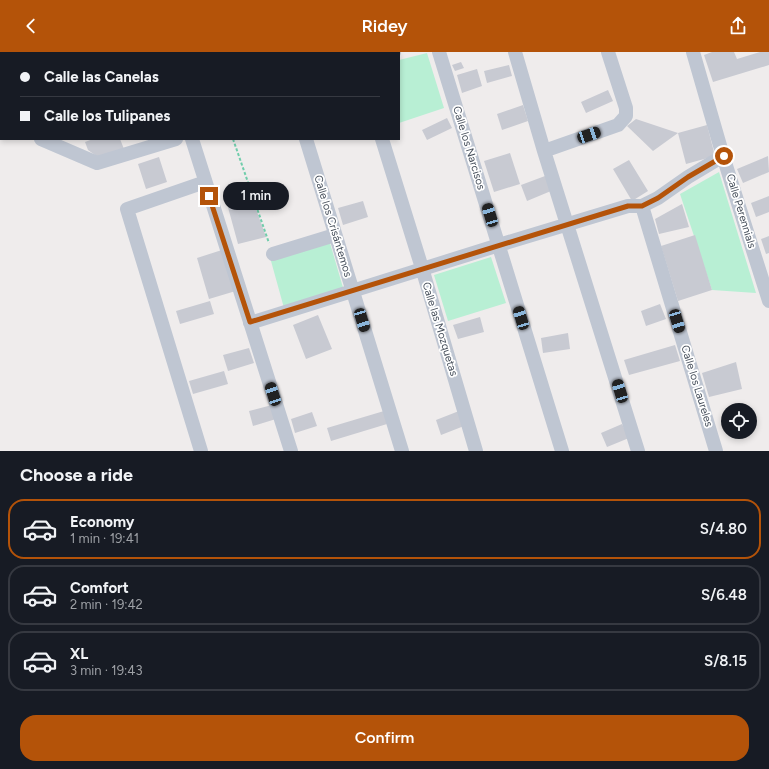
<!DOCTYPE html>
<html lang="en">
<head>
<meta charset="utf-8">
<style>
	body { margin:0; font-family:Figtree,sans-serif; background:#242831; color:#f1f3f6; height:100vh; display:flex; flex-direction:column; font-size:15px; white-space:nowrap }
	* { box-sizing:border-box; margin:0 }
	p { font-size:13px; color:#9ea1a6 }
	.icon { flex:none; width:22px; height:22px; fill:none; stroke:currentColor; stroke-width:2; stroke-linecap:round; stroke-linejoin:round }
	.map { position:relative; height:399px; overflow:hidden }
	.sheet { display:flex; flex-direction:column; background:#171b24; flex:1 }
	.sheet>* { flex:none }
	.hud { position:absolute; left:0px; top:0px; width:400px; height:88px; box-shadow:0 2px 6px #0003; display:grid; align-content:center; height:88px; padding:0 20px; background:#171b24 }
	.buttons { position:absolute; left:721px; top:351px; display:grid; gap:8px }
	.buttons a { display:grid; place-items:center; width:36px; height:36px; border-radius:50%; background:#171b24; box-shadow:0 2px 6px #0003; font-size:20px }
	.end { position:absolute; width:18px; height:18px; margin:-9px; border:5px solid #b45309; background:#fff; box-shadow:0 0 0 2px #fff }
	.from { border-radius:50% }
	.bubble { position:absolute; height:28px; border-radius:14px; background:#171b24; box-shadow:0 2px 6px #0003; font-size:13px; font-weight:600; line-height:28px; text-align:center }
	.car { position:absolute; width:12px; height:24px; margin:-12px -6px; border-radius:5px; box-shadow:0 0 3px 1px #0007; background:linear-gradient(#222 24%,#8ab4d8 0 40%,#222 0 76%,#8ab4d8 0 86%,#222 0) }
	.hud b { display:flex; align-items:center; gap:14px; height:38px; font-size:15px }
	.hud b+b { border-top:1px solid #363941 }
	.hud i { width:10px; height:10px; background:#f1f3f6 }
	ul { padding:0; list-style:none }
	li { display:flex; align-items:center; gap:12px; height:60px; margin:0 8px 6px; padding:0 12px; border:2px solid #363941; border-radius:16px }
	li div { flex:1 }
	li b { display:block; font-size:15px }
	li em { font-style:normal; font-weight:600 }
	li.current { border-color:#b45309 }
	li>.icon { width:36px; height:36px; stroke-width:1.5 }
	h2 { padding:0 20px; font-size:18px; line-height:48px }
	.action { display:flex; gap:8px; margin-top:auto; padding:8px 20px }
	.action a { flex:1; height:46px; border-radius:16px; background:#b45309; color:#fff; font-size:16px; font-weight:600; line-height:46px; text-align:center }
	header { display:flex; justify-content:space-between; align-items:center; height:52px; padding:0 20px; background:#b45309; color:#fff; font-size:18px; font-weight:600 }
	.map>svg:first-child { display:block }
</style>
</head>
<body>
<header><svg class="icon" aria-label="back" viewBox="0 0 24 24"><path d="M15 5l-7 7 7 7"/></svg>Ridey<svg class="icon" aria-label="share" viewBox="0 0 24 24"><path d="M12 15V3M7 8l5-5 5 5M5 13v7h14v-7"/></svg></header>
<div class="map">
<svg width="769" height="399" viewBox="0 0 769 399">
	<rect width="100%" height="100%" fill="#efecec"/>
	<path fill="#b8efd4" d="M 427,1 L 444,56 L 399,71 L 399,8 Z
		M 719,120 L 756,241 L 712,238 L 680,142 Z
		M 330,191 L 344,239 L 284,256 L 271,209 Z
		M 491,205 L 506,251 L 448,269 L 434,223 Z"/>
	<path fill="#c8cad2" d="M 712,0 L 734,0 L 737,7 L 760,0 L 769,0 L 769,13 L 713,30 L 704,3 Z
		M 461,10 L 464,16 L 455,19 L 452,13 Z
		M 509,13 L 512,24 L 487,31 L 484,19 Z
		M 477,17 L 482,34 L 462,41 L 457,23 Z
		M 608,38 L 613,49 L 586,61 L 581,50 Z
		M 523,53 L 528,69 L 502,78 L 497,62 Z
		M 447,66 L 452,76 L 427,88 L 422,78 Z
		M 636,67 L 678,81 L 707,73 L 715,104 L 686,112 L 678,81 L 653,99 L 627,74 Z
		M 93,87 L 120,87 L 124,97 L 99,106 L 88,98 L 85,90 Z
		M 510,101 L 520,132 L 494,140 L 484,109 Z
		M 768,104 L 769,120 L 743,131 L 737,117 Z
		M 159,105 L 167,130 L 146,137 L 138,112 Z
		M 629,108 L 648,139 L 632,149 L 613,117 Z
		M 545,124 L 551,139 L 527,149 L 521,133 Z
		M 250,140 L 266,185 L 238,192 L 226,148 Z
		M 769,144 L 769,160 L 756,165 L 751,151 Z
		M 363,149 L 368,165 L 343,173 L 338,156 Z
		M 682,152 L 689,175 L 659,182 L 655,167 Z
		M 695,183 L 712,238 L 678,249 L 661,194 Z
		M 769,184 L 769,201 L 766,202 L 761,187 Z
		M 225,197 L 239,238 L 209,247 L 197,206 Z
		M 210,249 L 214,262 L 180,272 L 176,259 Z
		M 660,252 L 666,267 L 646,274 L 641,259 Z
		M 318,263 L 332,297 L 306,307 L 293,273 Z
		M 480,265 L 484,280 L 458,287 L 453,273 Z
		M 568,281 L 570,297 L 543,301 L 541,286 Z
		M 675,293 L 680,309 L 629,323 L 624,308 Z
		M 249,296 L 254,311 L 228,319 L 223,303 Z
		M 736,310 L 742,337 L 709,345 L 702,321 Z
		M 224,319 L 228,332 L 193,342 L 189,329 Z
		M 272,353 L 276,367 L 253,374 L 249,359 Z
		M 384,359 L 387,372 L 331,389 L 327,376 Z
		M 459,359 L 464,374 L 441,383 L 436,368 Z
		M 312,360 L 317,374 L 295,381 L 291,367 Z
		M 622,372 L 629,386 L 607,395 L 601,381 Z"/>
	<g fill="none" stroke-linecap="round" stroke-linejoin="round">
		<path stroke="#70cdab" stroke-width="2" stroke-dasharray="3 2" stroke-linecap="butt" d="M 203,0 L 204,1
			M 233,87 L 269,191"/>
		<path stroke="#bfc6d2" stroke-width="14" d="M 104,0 L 104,1
			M 279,0 L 280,1
			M 355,0 L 355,1
			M 439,0 L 562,399
			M 515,0 L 544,99 L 638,399
			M 693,0 L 723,104 L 769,249
			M 171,1 L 172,0
			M 391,1 L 394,0
			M 0,68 L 1,68
			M 41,87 L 97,111 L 176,87
			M 192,87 L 291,399
			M 306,87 L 402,399
			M 382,87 L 422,216 L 476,399
			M 544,99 L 618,73 L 626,64 L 626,56 L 608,0
			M 642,154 L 716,399
			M 273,202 L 335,183
			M 250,271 L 499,193 L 628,154 L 642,154 L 658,146 L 688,125 L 723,104
			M 201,399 L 127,157 L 205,130"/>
	</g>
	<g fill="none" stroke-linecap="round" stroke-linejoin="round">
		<path stroke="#b45309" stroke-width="5" d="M 209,144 L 250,270 L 628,154 L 642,154 L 658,146 L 688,125 L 724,104"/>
	</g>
	<g text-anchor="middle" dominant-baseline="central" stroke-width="3.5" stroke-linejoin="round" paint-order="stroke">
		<g font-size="11" fill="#444d59" stroke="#fff">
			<text transform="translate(469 96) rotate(73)">Calle los Narcisos</text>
			<text transform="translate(741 159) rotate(73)">Calle Perennials</text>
			<text transform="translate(333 174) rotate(73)">Calle los Crisántemos</text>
			<text transform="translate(440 277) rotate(73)">Calle las Mozquetas</text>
			<text transform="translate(697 334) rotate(73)">Calle los Laureles</text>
		</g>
	</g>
</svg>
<div class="buttons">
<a><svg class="icon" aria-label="locate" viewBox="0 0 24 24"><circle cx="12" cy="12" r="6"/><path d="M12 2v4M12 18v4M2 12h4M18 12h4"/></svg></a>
</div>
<i class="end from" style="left:724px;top:104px"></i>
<i class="end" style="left:209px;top:144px"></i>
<div class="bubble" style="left:223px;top:130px;width:66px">1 min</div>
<i class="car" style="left:589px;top:83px;rotate:71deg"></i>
<i class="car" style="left:490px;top:163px;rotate:343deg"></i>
<i class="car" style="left:521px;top:266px;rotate:343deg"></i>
<i class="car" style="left:362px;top:268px;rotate:163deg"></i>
<i class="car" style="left:677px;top:269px;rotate:163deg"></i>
<i class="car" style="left:620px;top:339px;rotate:343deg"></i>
<i class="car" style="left:273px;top:342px;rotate:342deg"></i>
<div class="hud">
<b><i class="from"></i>Calle las Canelas</b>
<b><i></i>Calle los Tulipanes</b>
</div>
</div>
<section class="sheet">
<h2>Choose a ride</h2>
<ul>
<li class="current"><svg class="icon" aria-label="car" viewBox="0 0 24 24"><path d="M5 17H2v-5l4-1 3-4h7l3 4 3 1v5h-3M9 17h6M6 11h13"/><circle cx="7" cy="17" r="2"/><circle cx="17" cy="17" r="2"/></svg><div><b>Economy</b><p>1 min · 19:41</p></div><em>S/4.80</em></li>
<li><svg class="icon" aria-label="car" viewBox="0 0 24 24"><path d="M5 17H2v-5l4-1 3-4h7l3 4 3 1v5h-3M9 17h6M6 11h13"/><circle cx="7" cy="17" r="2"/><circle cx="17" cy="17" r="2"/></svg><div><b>Comfort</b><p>2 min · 19:42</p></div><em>S/6.48</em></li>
<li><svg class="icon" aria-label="car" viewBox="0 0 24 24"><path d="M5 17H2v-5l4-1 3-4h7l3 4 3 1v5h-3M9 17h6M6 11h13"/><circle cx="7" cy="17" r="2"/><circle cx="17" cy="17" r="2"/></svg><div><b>XL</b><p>3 min · 19:43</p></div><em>S/8.15</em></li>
</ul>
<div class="action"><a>Confirm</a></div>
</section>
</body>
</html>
